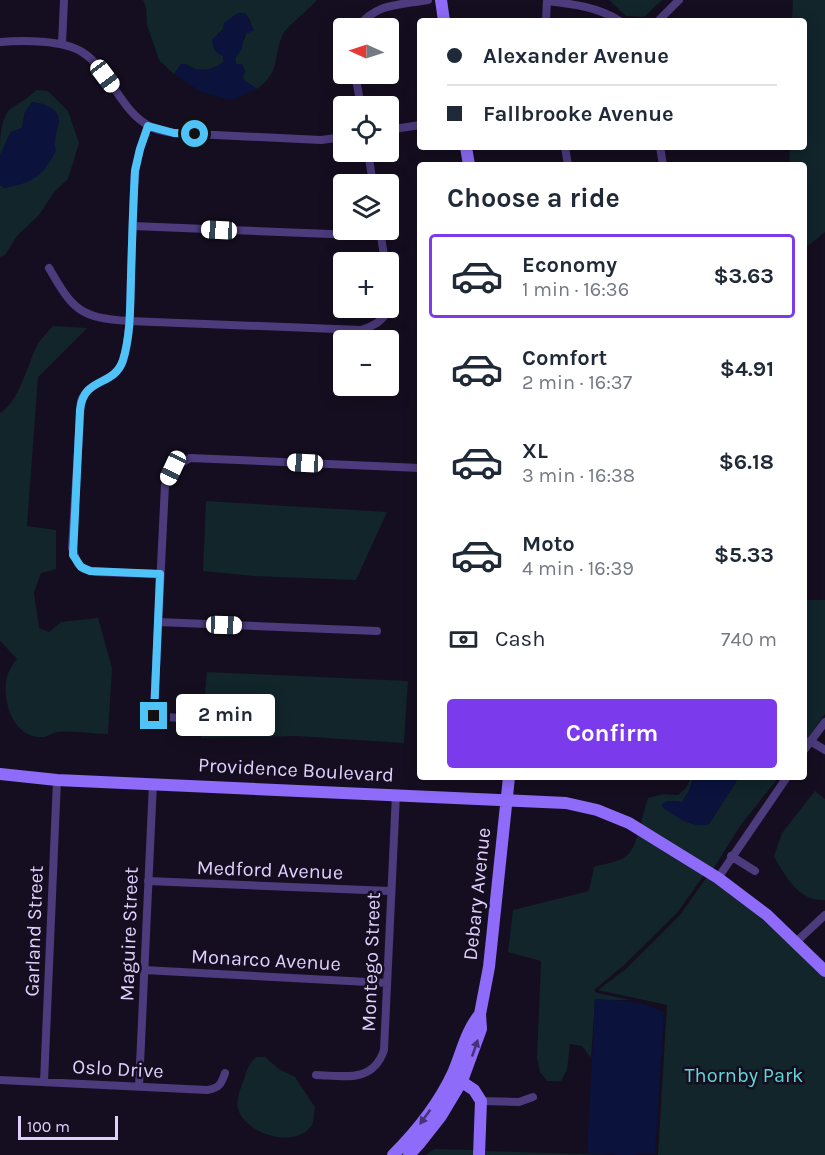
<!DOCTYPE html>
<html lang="en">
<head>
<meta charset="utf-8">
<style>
	body { margin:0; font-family:Karla,sans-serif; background:#f6f6f7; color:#1f2937; height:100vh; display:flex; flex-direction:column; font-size:22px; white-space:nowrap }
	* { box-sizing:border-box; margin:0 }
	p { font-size:20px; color:#747a83 }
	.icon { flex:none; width:33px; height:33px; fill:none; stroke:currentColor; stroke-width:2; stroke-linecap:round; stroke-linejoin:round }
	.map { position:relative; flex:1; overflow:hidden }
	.details { position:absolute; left:417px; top:162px; width:390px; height:618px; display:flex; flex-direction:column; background:#fff; border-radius:6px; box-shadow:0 3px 15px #0003 }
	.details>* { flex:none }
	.banner { position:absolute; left:417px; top:18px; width:390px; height:132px; border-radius:6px; box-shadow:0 3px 15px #0003; display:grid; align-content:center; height:132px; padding:0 30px; background:#fff }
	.needle { width:39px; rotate:273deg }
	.buttons { position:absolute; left:333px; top:18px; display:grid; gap:12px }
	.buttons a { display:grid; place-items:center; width:66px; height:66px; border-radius:6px; background:#fff; box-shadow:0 3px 15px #0003; font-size:30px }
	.scale { position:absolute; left:18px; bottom:15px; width:100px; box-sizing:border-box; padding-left:6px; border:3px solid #dfd0fd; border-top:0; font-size:16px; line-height:21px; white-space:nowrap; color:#dfd0fd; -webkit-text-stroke:4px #150e20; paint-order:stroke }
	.end { position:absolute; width:27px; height:27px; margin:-14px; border:8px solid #4fc3f7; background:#111; box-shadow:0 0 0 3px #111 }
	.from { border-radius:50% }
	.bubble { position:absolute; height:42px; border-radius:6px; background:#fff; box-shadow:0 3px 15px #0003; font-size:20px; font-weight:700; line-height:42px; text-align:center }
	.car { position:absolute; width:18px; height:36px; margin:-18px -9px; border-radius:8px; box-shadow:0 0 4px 2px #0007; background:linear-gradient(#fff 24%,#345 0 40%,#fff 0 76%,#345 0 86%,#fff 0) }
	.banner b { display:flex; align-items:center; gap:21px; height:57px; font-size:22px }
	.banner b+b { border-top:2px solid #e0e1e3 }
	.banner i { width:15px; height:15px; background:#1f2937 }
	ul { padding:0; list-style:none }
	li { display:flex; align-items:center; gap:18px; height:84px; margin:0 12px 9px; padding:0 18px; border:3px solid transparent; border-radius:6px }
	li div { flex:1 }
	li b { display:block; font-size:22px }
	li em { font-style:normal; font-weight:700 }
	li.active { border-color:#7c3aed }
	li>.icon { width:54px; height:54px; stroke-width:1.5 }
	h2 { padding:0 30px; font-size:27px; line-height:72px }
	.pay { display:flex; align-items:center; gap:15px; height:66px; padding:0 30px; font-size:22px }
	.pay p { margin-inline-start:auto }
	.action { display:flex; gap:12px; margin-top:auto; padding:12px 30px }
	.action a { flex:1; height:69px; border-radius:6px; background:#7c3aed; color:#fff; font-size:24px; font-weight:700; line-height:69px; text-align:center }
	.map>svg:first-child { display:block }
</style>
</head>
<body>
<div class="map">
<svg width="825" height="1155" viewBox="0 0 825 1155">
	<rect width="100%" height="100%" fill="#150e20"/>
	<path fill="#11252a" d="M 143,0 L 317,0 C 310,8 286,28 283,34 C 273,56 281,72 257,89 L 244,80 L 243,76 L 245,71 L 242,65 L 236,64 L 235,58 L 238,54 L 251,22 L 245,13 C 229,13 229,28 217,34 L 224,61 C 213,71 197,73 186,64 L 181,64 L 174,74 L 159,60 L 147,25 L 146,7 Z
		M 609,0 L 662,0 L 644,17 L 626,16 Z
		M 793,0 L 825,0 L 825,232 L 804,249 L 804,165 L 789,165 L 790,147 L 804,147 L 804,21 L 792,21 Z
		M 36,90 L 48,91 L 68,111 L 79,143 L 68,179 L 55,191 L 39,215 L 17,236 L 5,255 L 0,257 L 0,185 L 5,188 C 39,177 45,176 55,139 C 56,133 56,127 59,121 L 25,112 L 22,128 L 11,132 L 0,155 C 0,140 0,121 9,110 C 18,103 28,99 36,90 Z
		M 53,326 L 87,328 L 38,377 L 27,526 L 56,530 L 56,569 L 41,573 L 34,593 L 39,628 L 49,632 L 61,622 L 98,618 L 112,668 L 108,734 C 92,734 73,730 57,732 C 52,733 48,736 44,737 C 23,739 10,720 7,702 C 4,685 5,673 17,659 L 0,641 L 0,413 C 20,401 27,364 38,344 C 42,337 48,332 53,326 Z
		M 206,501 L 387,512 L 356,580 L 254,576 L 203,571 Z
		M 804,600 L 825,600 L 825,714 L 804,743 Z
		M 207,672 L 408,681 L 404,743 L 296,736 L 201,738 Z
		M 691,777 L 694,777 L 689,791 L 682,802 L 667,801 L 709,824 L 739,777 L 779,777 L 740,826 L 712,871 L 640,826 L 648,798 L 663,794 L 678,795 L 686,788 Z
		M 815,791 L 825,799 L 825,900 C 799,902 785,876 774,856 L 782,833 Z
		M 638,833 L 704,875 L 677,913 L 624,965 L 594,990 L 597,993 L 630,1000 L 595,1000 L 591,1058 L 582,1046 L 570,1044 L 567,1070 L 561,1081 L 547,1081 L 540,1072 L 537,1057 L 541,961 L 508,952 L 513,910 L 589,891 L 594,867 C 621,859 631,862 638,833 Z
		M 707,877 L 743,902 L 825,976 L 825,1155 L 658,1155 L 667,1005 L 598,990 L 627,968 L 680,915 Z
		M 256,1057 L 265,1057 L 279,1069 L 295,1077 L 315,1107 C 314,1112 314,1121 312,1125 C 296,1150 245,1134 238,1109 C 236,1100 240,1090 243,1082 C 247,1071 248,1064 256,1057 Z
		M 434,1149 L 475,1150 L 475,1155 L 426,1155 Z
		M 483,1151 L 613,1155 L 483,1155 Z"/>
	<path fill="#0b123c" d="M 238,13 L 245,13 L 254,30 L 244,35 L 242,48 L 235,58 L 236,64 L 242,64 L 245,71 L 243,76 L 244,80 L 257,89 L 231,100 L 201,92 L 174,74 L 181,64 L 186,64 C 197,73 213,72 224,61 L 223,56 C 215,53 212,48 212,39 L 222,32 L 224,23 Z
		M 32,102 C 42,103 59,107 59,121 C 58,132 52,139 56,150 C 44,176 32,183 5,188 L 0,185 L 0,155 L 11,132 L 22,128 L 25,112 Z
		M 694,777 L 739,777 L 709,824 C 692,829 677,817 663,808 L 662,804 L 667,801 L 682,802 L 689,791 Z
		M 595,999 C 620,1000 641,1001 664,1012 L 655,1153 L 629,1155 L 587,1154 Z"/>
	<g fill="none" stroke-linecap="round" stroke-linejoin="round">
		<path stroke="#4c3b7d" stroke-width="8" d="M 547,1 C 572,4 598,7 620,21
			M 546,21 L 547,0
			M 658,21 L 679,0
			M 357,28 C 376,3 399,5 428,0
			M 0,42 C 23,40 63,40 82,52 C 111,70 120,112 151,127 C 158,131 166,132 174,133 L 321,140 L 344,137
			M 62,44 L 64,0
			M 355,74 L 361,106
			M 148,126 L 140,149 L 135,170 C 133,206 132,242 131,277 C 130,305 131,334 123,361 C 116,382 89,380 81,401 L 72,548 L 78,564 L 84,569 L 95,572 L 160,574
			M 388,130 L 420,125
			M 565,147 L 568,165
			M 660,147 L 663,165
			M 368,152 L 373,184
			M 133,226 L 381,236
			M 380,230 L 385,262
			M 49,268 C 73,310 80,318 129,321 L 361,330 C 388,322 393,308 388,280
			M 158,622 L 377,631
			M 154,716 L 192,719
			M 153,728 L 165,485 L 173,468 L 190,458 L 420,468
			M 810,741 L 825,750
			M 804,750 L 825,722
			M 731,856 L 755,871
			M 718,878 L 787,777
			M 148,881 L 390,891
			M 796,942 L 825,915
			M 144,970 L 387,983
			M 316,1075 C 345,1076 373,1083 384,1050 L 396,794
			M 0,1080 L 207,1090 C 219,1088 221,1085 225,1073
			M 44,1082 L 57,780
			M 139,1086 L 153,783
			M 481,1101 L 519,1102 L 533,1097"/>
		<path stroke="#8e6bf8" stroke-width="12" d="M 441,0 L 444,21
			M 466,147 L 469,165
			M 0,774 L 57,780 L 566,803 L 597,810 L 629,823 L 718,878 L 767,915 L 825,971
			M 456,1078 L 474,1090 L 481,1101 L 479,1155
			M 393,1155 C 416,1132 439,1103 453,1073 C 462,1052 466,1031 480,1014
			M 409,1155 L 419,1144 L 441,1116 L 462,1081 L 481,1029 L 480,1014 L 489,967 L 509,777"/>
	</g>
	<defs><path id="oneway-solid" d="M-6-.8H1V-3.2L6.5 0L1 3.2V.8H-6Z" transform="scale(1.5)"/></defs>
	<g fill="#453376">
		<use href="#oneway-solid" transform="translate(475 1048) rotate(-71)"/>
		<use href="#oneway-solid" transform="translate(425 1117) rotate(126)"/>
	</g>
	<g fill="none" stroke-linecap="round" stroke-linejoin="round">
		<path stroke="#4fc3f7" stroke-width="8" d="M 154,716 L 160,574 L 90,571 L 81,567 L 73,555 L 80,410 C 84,375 114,388 123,360 C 131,334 130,305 131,277 C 132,242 133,206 135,171 L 140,149 L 148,126 L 174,133 L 195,134"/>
	</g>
	<g text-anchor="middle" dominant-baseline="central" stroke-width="5" stroke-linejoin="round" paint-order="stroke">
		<g font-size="20" fill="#dfd0fd" stroke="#150e20">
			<text transform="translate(296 770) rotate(3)">Providence Boulevard</text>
			<text transform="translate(270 870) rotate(2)">Medford Avenue</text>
			<text transform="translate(477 894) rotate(-84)">Debary Avenue</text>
			<text transform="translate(34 931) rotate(-88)">Garland Street</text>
			<text transform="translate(129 934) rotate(-88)">Maguire Street</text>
			<text transform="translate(266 960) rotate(3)">Monarco Avenue</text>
			<text transform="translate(371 962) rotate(-88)">Montego Street</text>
			<text transform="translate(118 1069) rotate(3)">Oslo Drive</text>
		</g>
		<g font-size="20" fill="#5fd9d6" stroke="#150e20">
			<text x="744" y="1075">Thornby Park</text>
		</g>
	</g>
</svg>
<div class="buttons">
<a><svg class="needle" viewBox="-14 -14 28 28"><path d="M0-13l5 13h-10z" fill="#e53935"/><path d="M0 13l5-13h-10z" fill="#747a83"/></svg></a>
<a><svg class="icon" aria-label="locate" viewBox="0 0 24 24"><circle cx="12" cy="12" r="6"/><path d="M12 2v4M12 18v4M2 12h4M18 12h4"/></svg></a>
<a><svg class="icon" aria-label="layers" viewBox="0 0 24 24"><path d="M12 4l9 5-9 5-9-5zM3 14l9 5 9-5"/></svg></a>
<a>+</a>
<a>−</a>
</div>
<div class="scale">100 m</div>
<i class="end from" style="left:195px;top:134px"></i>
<i class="end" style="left:154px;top:716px"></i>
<div class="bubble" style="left:176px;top:694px;width:99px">2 min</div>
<i class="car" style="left:105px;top:76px;rotate:143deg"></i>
<i class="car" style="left:219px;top:230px;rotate:273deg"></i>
<i class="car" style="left:305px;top:463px;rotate:273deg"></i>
<i class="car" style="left:173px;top:468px;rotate:205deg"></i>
<i class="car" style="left:224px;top:625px;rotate:92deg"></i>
<div class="banner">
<b><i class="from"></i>Alexander Avenue</b>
<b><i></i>Fallbrooke Avenue</b>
</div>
<section class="details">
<h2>Choose a ride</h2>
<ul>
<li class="active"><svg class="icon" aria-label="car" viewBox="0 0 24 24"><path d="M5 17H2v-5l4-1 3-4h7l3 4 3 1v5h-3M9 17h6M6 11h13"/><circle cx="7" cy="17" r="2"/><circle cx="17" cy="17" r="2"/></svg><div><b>Economy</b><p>1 min · 16:36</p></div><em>$3.63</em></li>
<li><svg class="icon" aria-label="car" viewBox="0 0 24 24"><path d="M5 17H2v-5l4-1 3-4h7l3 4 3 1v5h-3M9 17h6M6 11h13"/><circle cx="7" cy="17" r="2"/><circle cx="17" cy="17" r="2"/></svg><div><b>Comfort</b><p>2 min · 16:37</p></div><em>$4.91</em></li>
<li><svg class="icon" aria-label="car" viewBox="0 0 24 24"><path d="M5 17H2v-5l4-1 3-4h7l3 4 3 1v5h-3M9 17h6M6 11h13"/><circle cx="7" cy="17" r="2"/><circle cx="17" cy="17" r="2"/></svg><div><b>XL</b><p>3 min · 16:38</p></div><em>$6.18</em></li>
<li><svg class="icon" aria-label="car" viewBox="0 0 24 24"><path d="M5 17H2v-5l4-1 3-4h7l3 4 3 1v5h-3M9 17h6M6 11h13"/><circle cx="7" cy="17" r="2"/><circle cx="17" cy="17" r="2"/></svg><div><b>Moto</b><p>4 min · 16:39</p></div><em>$5.33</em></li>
</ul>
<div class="pay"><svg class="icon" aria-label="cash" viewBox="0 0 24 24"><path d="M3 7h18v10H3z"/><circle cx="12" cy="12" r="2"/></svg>Cash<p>740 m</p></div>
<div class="action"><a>Confirm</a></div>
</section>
</div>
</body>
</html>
